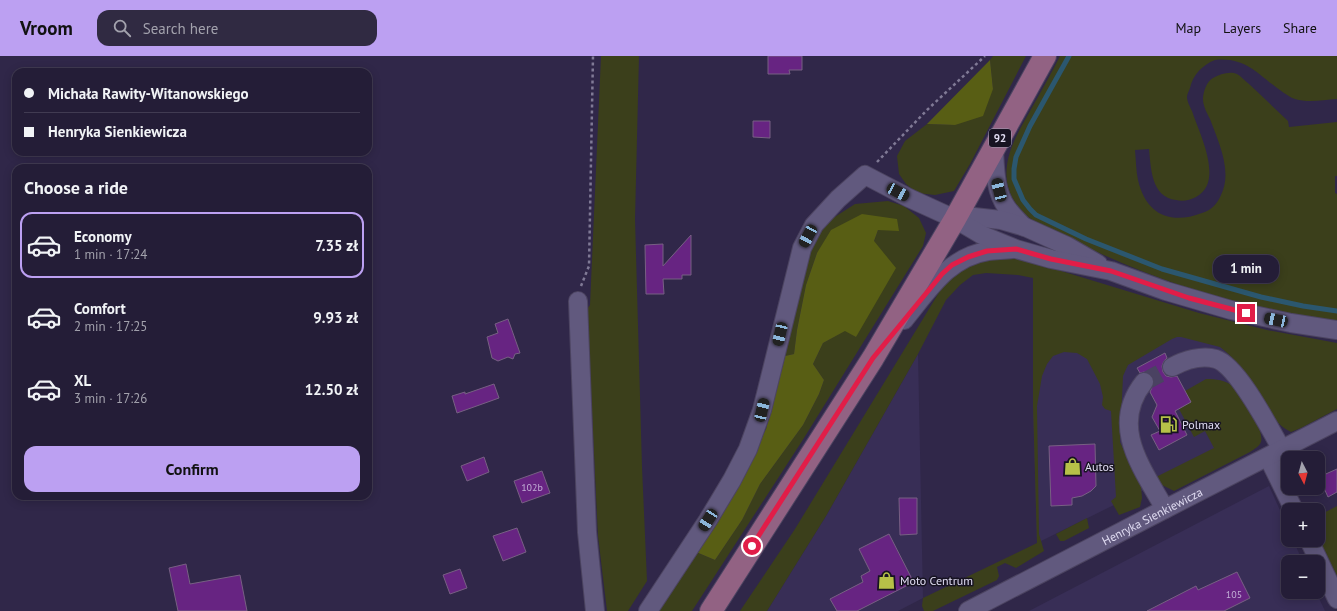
<!DOCTYPE html>
<html lang="en">
<head>
<meta charset="utf-8">
<style>
	body { margin:0; font-family:"PT Sans",sans-serif; background:#302a42; color:#f1f3f6; height:100vh; display:flex; flex-direction:column; font-size:15px; white-space:nowrap }
	* { box-sizing:border-box; margin:0 }
	p { font-size:13px; color:#a3a2ad }
	.icon { flex:none; width:22px; height:22px; fill:none; stroke:currentColor; stroke-width:2; stroke-linecap:round; stroke-linejoin:round }
	.map { position:relative; flex:1; overflow:hidden }
	.drawer { position:absolute; left:12px; top:108px; width:360px; height:336px; display:flex; flex-direction:column; background:#241d37; border-radius:12px; box-shadow:0 2px 10px #0003,0 0 0 1px #413b52 }
	.drawer>* { flex:none }
	.top-card { position:absolute; left:12px; top:12px; width:360px; height:88px; border-radius:12px; box-shadow:0 2px 10px #0003,0 0 0 1px #413b52; display:grid; align-content:center; height:88px; padding:0 12px; background:#241d37 }
	.needle { width:26px; rotate:174deg }
	.buttons { position:absolute; left:1281px; top:395px; display:grid; gap:8px }
	.buttons a { display:grid; place-items:center; width:44px; height:44px; border-radius:8px; background:#241d37; box-shadow:0 2px 10px #0003,0 0 0 1px #413b52; font-size:20px }
	.end { position:absolute; width:18px; height:18px; margin:-9px; border:5px solid #e11d48; background:#fff; box-shadow:0 0 0 2px #fff }
	.from { border-radius:50% }
	.bubble { position:absolute; height:28px; border-radius:12px; background:#241d37; box-shadow:0 2px 10px #0003,0 0 0 1px #413b52; font-size:13px; font-weight:700; line-height:28px; text-align:center }
	.car { position:absolute; width:12px; height:24px; margin:-12px -6px; border-radius:5px; box-shadow:0 0 3px 1px #0007; background:linear-gradient(#222 24%,#8ab4d8 0 40%,#222 0 76%,#8ab4d8 0 86%,#222 0) }
	.top-card b { display:flex; align-items:center; gap:14px; height:38px; font-size:15px }
	.top-card b+b { border-top:1px solid #413b52 }
	.top-card i { width:10px; height:10px; background:#f1f3f6 }
	ul { padding:0; list-style:none }
	li { display:flex; align-items:center; gap:12px; height:66px; margin:0 8px 6px; padding:0 4px; border:2px solid transparent; border-radius:12px }
	li div { flex:1 }
	li b { display:block; font-size:15px }
	li em { font-style:normal; font-weight:700 }
	li.selected { border-color:#bca0f2 }
	li>.icon { width:36px; height:36px; stroke-width:1.5 }
	h2 { padding:0 12px; font-size:18px; line-height:48px }
	.primary-button { display:flex; gap:8px; margin-top:auto; padding:8px 12px }
	.primary-button a { flex:1; height:46px; border-radius:12px; background:#bca0f2; color:#111; font-size:16px; font-weight:700; line-height:46px; text-align:center }
	header { display:flex; align-items:center; gap:24px; box-sizing:border-box; height:56px; padding:0 20px; background:#bca0f2; color:#111 }
	header strong { font-size:19px }
	nav { display:flex; gap:22px; margin-inline-start:auto; font-size:14px }
	.search { width:280px; height:36px; background:#302a42; display:flex; align-items:center; gap:10px; box-sizing:border-box; padding:0 14px; border-radius:12px; color:#a3a2ad; font-size:15px }
	.map>svg:first-child { display:block }
</style>
</head>
<body>
<header>
<strong>Vroom</strong>
<div class="search"><svg class="icon" aria-label="search" viewBox="0 0 24 24"><circle cx="10" cy="10" r="6"/><path d="M15 15l6 6"/></svg>Search here</div>
<nav><a>Map</a><a>Layers</a><a>Share</a></nav>
</header>
<div class="map">
<svg width="1337" height="555" viewBox="0 0 1337 555">
	<rect width="100%" height="100%" fill="#302749"/>
	<path fill="#382e56" d="M 1033,222 L 1222,273 L 1292,361 L 1037,487 L 1033,350 Z
		M 918,298 L 923,542 L 898,555 L 767,555 L 826,460 Z
		M 1269,430 L 1288,472 L 1288,484 L 1293,484 L 1303,506 L 1288,506 L 1288,536 L 1316,536 L 1325,555 L 1029,555 Z"/>
	<path fill="#3b3f1b" d="M 601,0 L 639,0 L 635,163 L 642,411 L 647,525 L 628,555 L 607,555 L 598,480 L 587,253 L 590,249 Z
		M 993,0 L 1026,0 L 970,108 L 954,135 L 935,139 L 917,137 L 906,128 L 899,118 L 897,100 L 905,85 L 927,68 L 955,69 L 993,33 L 990,4 Z
		M 1060,0 L 1337,0 L 1337,43 C 1323,44 1308,47 1295,43 C 1291,42 1288,39 1284,37 C 1261,22 1247,0 1215,4 C 1202,9 1193,19 1190,32 C 1189,35 1187,38 1187,41 C 1187,45 1190,51 1192,55 C 1199,77 1225,126 1196,141 C 1190,144 1183,146 1176,144 C 1151,141 1151,112 1149,93 L 1135,94 C 1136,104 1136,115 1138,124 C 1146,159 1171,169 1202,157 C 1212,154 1217,148 1221,139 C 1233,115 1218,85 1210,63 C 1207,57 1203,50 1203,43 C 1203,36 1207,25 1213,22 C 1220,18 1230,15 1237,18 C 1241,20 1245,25 1249,28 C 1262,40 1275,53 1288,65 L 1289,71 L 1337,66 L 1337,120 L 1335,120 L 1335,137 L 1337,138 L 1337,265 C 1247,255 1161,227 1080,188 C 1064,180 1040,172 1027,160 C 1017,151 1009,139 1007,126 C 1003,97 1021,72 1034,48 C 1043,32 1052,16 1060,0 Z
		M 888,145 L 904,150 L 919,162 L 926,177 L 923,190 L 804,382 L 692,555 L 656,555 L 696,496 L 715,504 L 742,464 L 760,428 L 803,369 L 819,338 L 824,324 L 813,308 L 823,287 L 846,274 L 856,281 L 874,185 L 878,174 L 897,163 L 817,197 L 806,229 L 797,274 L 794,298 L 785,300 L 800,223 L 814,185 L 830,164 L 855,148 Z
		M 1012,202 L 1035,207 L 1199,257 L 1267,274 L 1337,287 L 1337,353 L 1301,372 L 1291,376 C 1275,368 1270,356 1261,341 C 1249,323 1238,304 1220,291 L 1181,281 L 1177,281 L 1172,283 L 1128,309 L 1123,320 L 1120,386 L 1141,431 L 1142,442 L 1140,451 L 1119,459 L 1111,445 L 1116,441 L 1111,355 L 1105,353 L 1102,349 L 1103,341 L 1100,328 L 1087,303 L 1077,297 L 1064,296 L 1053,300 L 1047,308 L 1042,320 L 1037,350 L 1039,478 L 1044,495 L 1016,512 L 1005,507 L 997,511 L 999,520 L 997,524 L 933,555 L 924,555 L 922,550 L 923,542 L 1037,487 L 1033,350 L 1033,222 L 1018,219 L 986,217 L 973,219 L 960,229 L 946,244 L 918,298 L 826,460 L 767,555 L 740,555 L 795,473 L 946,225 L 954,218 L 985,203 Z
		M 1206,323 C 1216,323 1225,324 1233,330 C 1240,341 1265,372 1261,386 C 1259,391 1254,393 1250,396 L 1174,435 L 1162,429 L 1156,421 L 1214,392 L 1205,375 L 1194,381 L 1179,353 L 1191,346 L 1185,335 Z
		M 1337,450 L 1337,520 L 1318,481 L 1318,460 Z
		M 1087,462 L 1089,472 L 1064,485 L 1060,485 L 1056,478 Z"/>
	<path fill="#585e14" d="M 990,4 L 993,33 L 983,60 L 955,69 L 927,68 Z
		M 862,158 L 897,163 L 899,175 L 878,174 L 874,185 L 896,212 L 856,281 L 845,275 L 823,287 L 813,308 L 824,324 L 819,338 L 803,369 L 760,428 L 742,464 L 715,504 L 696,496 L 739,425 L 766,373 L 785,300 L 794,298 L 797,274 L 806,229 L 817,197 L 831,174 Z"/>
	<g fill="none" stroke-linecap="round" stroke-linejoin="round">
		<path stroke="#2b576f" stroke-width="5" d="M 1069,0 L 1030,70 L 1016,101 L 1014,113 L 1014,123 L 1023,144 L 1030,153 L 1036,159 L 1086,183 L 1162,213 L 1261,241 L 1303,250 L 1337,255"/>
	</g>
	<path fill="#672482" stroke="#776083" d="M 768,0 L 802,0 L 802,14 L 789,14 L 790,18 L 768,18 Z
		M 753,65 L 770,65 L 770,82 L 753,81 Z
		M 691,179 L 691,219 L 682,219 L 682,223 L 663,223 L 664,238 L 646,238 L 645,189 L 663,188 L 663,210 Z
		M 508,263 L 520,297 L 515,298 L 513,303 L 508,301 L 498,305 L 492,302 L 487,281 L 498,277 L 495,268 Z
		M 1165,297 L 1167,302 L 1164,305 L 1162,310 L 1163,316 L 1166,320 L 1171,321 L 1177,320 L 1191,346 L 1175,355 L 1187,379 L 1159,394 L 1151,379 L 1160,375 L 1152,361 L 1157,349 L 1150,336 L 1154,327 L 1153,321 L 1149,317 L 1144,316 L 1140,317 L 1137,312 Z
		M 494,328 L 499,342 L 457,357 L 452,340 L 465,336 L 465,338 Z
		M 1095,388 L 1096,430 L 1091,435 L 1082,440 L 1072,442 L 1072,449 L 1051,450 L 1049,390 Z
		M 484,401 L 489,416 L 467,425 L 461,410 Z
		M 1337,413 L 1337,436 L 1328,441 L 1319,421 Z
		M 542,415 L 550,437 L 522,447 L 514,425 Z
		M 899,442 L 917,442 L 917,478 L 900,479 Z
		M 517,472 L 526,496 L 503,505 L 493,480 Z
		M 889,478 L 912,523 L 910,528 L 857,555 L 837,555 L 830,543 L 863,526 L 861,520 L 870,515 L 859,493 Z
		M 186,508 L 190,528 L 240,519 L 247,555 L 178,555 L 169,512 Z
		M 460,513 L 467,532 L 450,538 L 443,519 Z
		M 1237,516 L 1250,542 L 1224,555 L 1147,555 L 1196,530 L 1198,534 Z"/>
	<g fill="none" stroke-linecap="round" stroke-linejoin="round">
		<path stroke="#4a4262" stroke-width="18" stroke-dasharray="18 9" stroke-linecap="butt" d="M 1144,326 L 1172,311"/>
		<defs>
			<g id="minor">
				<path d="M 994,94 C 995,113 995,135 1007,152 C 1012,159 1018,165 1024,171"/>
				<path d="M 955,163 L 974,161 L 1001,164 L 1025,171 L 1067,190 L 1098,208"/>
				<path d="M 578,245 L 587,476 L 595,555"/>
				<path d="M 904,264 C 928,235 948,201 988,195 C 996,194 1004,194 1012,193"/>
				<path d="M 1172,311 C 1185,304 1202,299 1216,303 C 1238,310 1270,373 1282,394"/>
				<path d="M 1144,326 C 1109,370 1142,412 1165,453"/>
				<path d="M 1268,401 L 1294,454"/>
				<path d="M 1309,484 L 1337,543"/>
				<path d="M 648,555 L 708,464 L 732,424 L 748,393 L 762,354 L 802,192 L 814,169 L 838,143 L 865,119 L 909,142 L 955,163 L 982,179 L 1016,193 L 1051,203 L 1111,215 L 1166,235 L 1231,254 L 1291,267 L 1337,274"/>
				<path id="s1" d="M 968,555 L 1165,453 L 1337,365"/>
			</g>
			<path id="major" d="M 711,555 L 873,302 L 955,163 L 1045,0"/>
		</defs>
		<use href="#minor" stroke="#4c4461" stroke-width="20"/>
		<use href="#major" stroke="#4c4461" stroke-width="24"/>
		<path stroke="#807a96" stroke-width="2.5" stroke-dasharray="3 3" stroke-linecap="butt" d="M 877,106 L 927,54 L 985,0
			M 581,230 L 589,210 L 593,0"/>
		<use href="#minor" stroke="#61597e" stroke-width="18"/>
		<use href="#major" stroke="#926283" stroke-width="22"/>
	</g>
	<g fill="none" stroke-linecap="round" stroke-linejoin="round">
		<path stroke="#e11d48" stroke-width="5" d="M 752,490 L 873,302 L 942,218 L 952,209 L 968,201 L 987,195 L 1016,193 L 1051,203 L 1111,215 L 1189,242 L 1246,257"/>
	</g>
	<defs>
		<symbol id="fuel-bare" viewBox="-9 -9 18 18"><path d="M-5.5-6h7V0h2V4h1.3V-2.5L3-4.5l.8-.8L6-3V5H2.5V1h-1V6h-7ZM-4.2-4.7v3.2H.2V-4.7Z" fill="#b6c148" stroke="#171322" stroke-width="2.5" paint-order="stroke"/></symbol>
		<symbol id="shop-bare" viewBox="-9 -9 18 18"><path d="M-5-2.5h2.3a2.7 3.5 0 0 1 5.4 0H5L5.5 6h-11ZM-1.5-2.5h3a1.5 2.3 0 0 0-3 0Z" fill="#b6c148" stroke="#171322" stroke-width="2.5" paint-order="stroke"/></symbol>
	</defs>
	<g fill-rule="evenodd">
		<use href="#fuel-bare" x="1156" y="356" width="25" height="25"/>
		<use href="#shop-bare" x="1060" y="398" width="25" height="25"/>
		<use href="#shop-bare" x="874" y="512" width="25" height="25"/>
	</g>
	<g text-anchor="middle" dominant-baseline="central" stroke-width="3" stroke-linejoin="round" paint-order="stroke">
		<g font-size="10" fill="#c2aed6">
			<text x="532" y="431">102b</text>
			<text x="1234" y="538">105</text>
		</g>
		<rect fill="#171322" stroke="#a4a0b4" stroke-width="1" x="989" y="73" width="22" height="18" rx="3"/>
		<g font-size="11" font-weight="bold" fill="#e0dcf2">
			<text x="1000" y="82">92</text>
		</g>
		<g font-size="12" fill="#e0dcf2" stroke="#171322" text-anchor="start">
			<text x="1182" y="368">Polmax</text>
			<text x="1085" y="410">Autos</text>
			<text x="900" y="524">Moto Centrum</text>
		</g>
		<g font-size="12" fill="#e0dcf2" stroke="#171322">
			<text stroke="none"><textPath href="#s1" startOffset="207">Henryka Sienkiewicza</textPath></text>
		</g>
	</g>
</svg>
<div class="buttons">
<a><svg class="needle" viewBox="-14 -14 28 28"><path d="M0-13l5 13h-10z" fill="#e53935"/><path d="M0 13l5-13h-10z" fill="#a3a2ad"/></svg></a>
<a>+</a>
<a>−</a>
</div>
<i class="end from" style="left:752px;top:490px"></i>
<i class="end" style="left:1246px;top:257px"></i>
<div class="bubble" style="left:1213px;top:199px;width:66px">1 min</div>
<i class="car" style="left:999px;top:134px;rotate:346deg"></i>
<i class="car" style="left:898px;top:136px;rotate:118deg"></i>
<i class="car" style="left:808px;top:180px;rotate:208deg"></i>
<i class="car" style="left:1276px;top:264px;rotate:282deg"></i>
<i class="car" style="left:780px;top:278px;rotate:193deg"></i>
<i class="car" style="left:762px;top:354px;rotate:13deg"></i>
<i class="car" style="left:708px;top:464px;rotate:213deg"></i>
<div class="top-card">
<b><i class="from"></i>Michała Rawity-Witanowskiego</b>
<b><i></i>Henryka Sienkiewicza</b>
</div>
<section class="drawer">
<h2>Choose a ride</h2>
<ul>
<li class="selected"><svg class="icon" aria-label="car" viewBox="0 0 24 24"><path d="M5 17H2v-5l4-1 3-4h7l3 4 3 1v5h-3M9 17h6M6 11h13"/><circle cx="7" cy="17" r="2"/><circle cx="17" cy="17" r="2"/></svg><div><b>Economy</b><p>1 min · 17:24</p></div><em>7.35 zł</em></li>
<li><svg class="icon" aria-label="car" viewBox="0 0 24 24"><path d="M5 17H2v-5l4-1 3-4h7l3 4 3 1v5h-3M9 17h6M6 11h13"/><circle cx="7" cy="17" r="2"/><circle cx="17" cy="17" r="2"/></svg><div><b>Comfort</b><p>2 min · 17:25</p></div><em>9.93 zł</em></li>
<li><svg class="icon" aria-label="car" viewBox="0 0 24 24"><path d="M5 17H2v-5l4-1 3-4h7l3 4 3 1v5h-3M9 17h6M6 11h13"/><circle cx="7" cy="17" r="2"/><circle cx="17" cy="17" r="2"/></svg><div><b>XL</b><p>3 min · 17:26</p></div><em>12.50 zł</em></li>
</ul>
<div class="primary-button"><a>Confirm</a></div>
</section>
</div>
</body>
</html>
